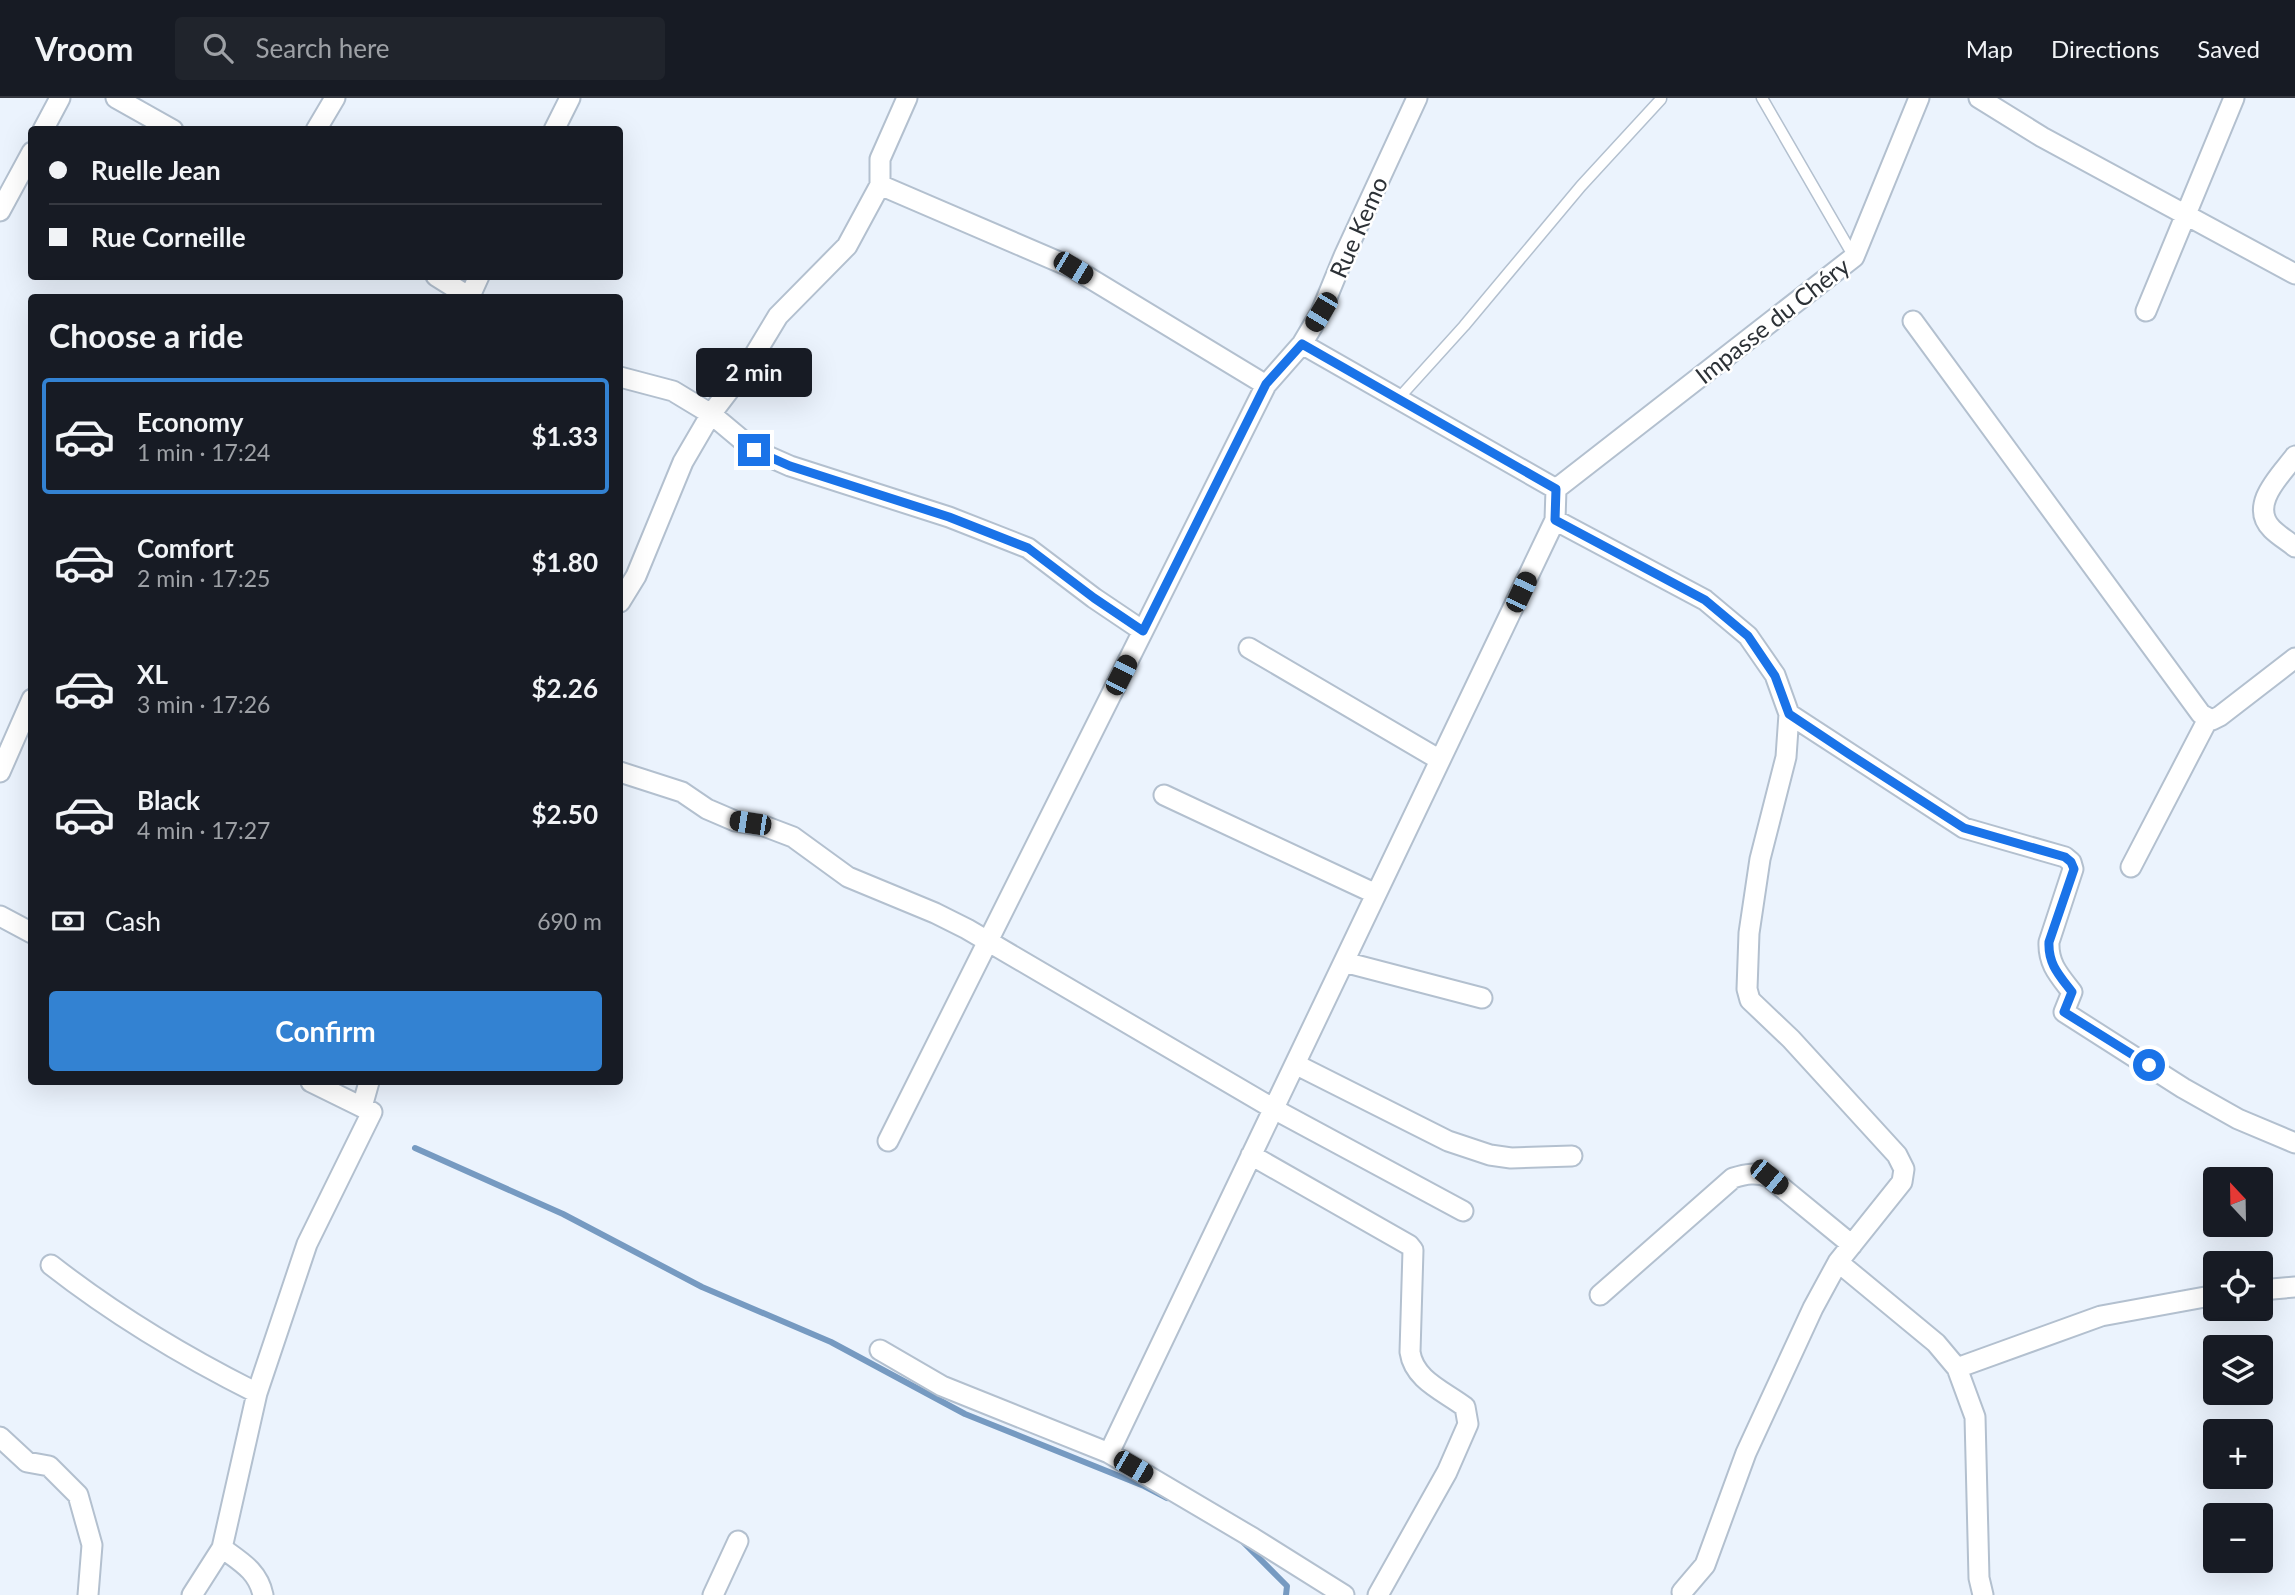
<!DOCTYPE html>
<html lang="en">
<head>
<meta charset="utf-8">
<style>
	body { margin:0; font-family:Lato,sans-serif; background:#20242c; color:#f1f3f6; height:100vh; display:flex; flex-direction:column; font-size:26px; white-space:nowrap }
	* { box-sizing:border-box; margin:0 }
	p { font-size:23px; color:#9ea1a6 }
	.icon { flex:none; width:38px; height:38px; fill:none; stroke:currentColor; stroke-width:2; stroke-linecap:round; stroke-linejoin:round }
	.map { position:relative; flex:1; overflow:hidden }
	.details { position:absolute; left:28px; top:196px; width:595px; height:791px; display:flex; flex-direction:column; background:#171b24; border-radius:7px; box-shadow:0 7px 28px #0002 }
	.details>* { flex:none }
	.top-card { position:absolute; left:28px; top:28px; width:595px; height:154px; border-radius:7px; box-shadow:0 7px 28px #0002; display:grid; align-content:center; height:154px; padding:0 21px; background:#171b24 }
	.needle { width:46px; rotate:338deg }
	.controls { position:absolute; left:2203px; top:1069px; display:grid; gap:14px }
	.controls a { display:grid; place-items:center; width:70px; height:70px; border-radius:7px; background:#171b24; box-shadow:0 7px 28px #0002; font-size:35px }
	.end { position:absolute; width:32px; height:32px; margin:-16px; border:9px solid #1a73e8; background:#fff; box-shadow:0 0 0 4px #fff }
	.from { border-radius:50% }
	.bubble { position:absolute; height:49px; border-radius:7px; background:#171b24; box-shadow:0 7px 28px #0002; font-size:23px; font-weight:700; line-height:49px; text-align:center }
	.car { position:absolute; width:21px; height:42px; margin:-21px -10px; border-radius:9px; box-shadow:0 0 5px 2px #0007; background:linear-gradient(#222 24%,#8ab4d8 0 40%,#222 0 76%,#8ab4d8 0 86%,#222 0) }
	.top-card b { display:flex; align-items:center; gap:24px; height:66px; font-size:26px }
	.top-card b+b { border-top:2px solid #363941 }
	.top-card i { width:18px; height:18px; background:#f1f3f6 }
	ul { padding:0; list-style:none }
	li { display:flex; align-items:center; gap:21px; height:116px; margin:0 14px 10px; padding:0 7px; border:4px solid transparent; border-radius:7px }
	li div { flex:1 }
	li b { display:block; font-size:26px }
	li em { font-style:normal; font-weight:700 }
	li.active { border-color:#3382d2 }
	li>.icon { width:63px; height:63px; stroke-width:1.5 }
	h2 { padding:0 21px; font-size:32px; line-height:84px }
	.pay { display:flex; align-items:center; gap:18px; height:77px; padding:0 21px; font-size:26px }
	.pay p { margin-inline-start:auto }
	.action { display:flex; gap:14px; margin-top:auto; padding:14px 21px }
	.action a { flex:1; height:80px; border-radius:7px; background:#3382d2; color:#fff; font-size:28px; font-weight:700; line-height:80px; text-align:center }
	header { display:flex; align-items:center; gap:42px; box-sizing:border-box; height:98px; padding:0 35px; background:#171b24; border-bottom:2px solid #363941 }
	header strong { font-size:33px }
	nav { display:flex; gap:38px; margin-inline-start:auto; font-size:24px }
	.search { width:490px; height:63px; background:#20242c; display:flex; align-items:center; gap:18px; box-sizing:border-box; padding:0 24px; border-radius:7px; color:#9ea1a6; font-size:26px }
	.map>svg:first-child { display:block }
</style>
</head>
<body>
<header>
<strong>Vroom</strong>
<div class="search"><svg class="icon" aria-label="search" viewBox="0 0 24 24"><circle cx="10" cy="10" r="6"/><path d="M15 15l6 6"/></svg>Search here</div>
<nav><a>Map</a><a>Directions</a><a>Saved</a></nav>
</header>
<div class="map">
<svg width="2295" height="1497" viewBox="0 0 2295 1497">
	<rect width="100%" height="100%" fill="#ebf3fd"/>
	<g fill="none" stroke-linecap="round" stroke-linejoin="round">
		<path stroke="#769ac1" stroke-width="6" d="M 415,1050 L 563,1116 L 702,1189 L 831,1244 L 965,1316 L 1144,1388 L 1167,1400
			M 1243,1444 L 1287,1488 L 1286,1497"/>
		<defs>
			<path id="lane" d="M 1762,0 L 1854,159
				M 1398,301 L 1464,228 L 1581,88 L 1661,1"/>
			<path id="street" d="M 116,0 L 173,32
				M 1979,0 L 2042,39 L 2295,176
				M 43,32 L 60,0
				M 316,32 L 335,0
				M 554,32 L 570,0
				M 880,87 L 1073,170 L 1266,287
				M 0,113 L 32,54
				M 436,178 L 471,200
				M 470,198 L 479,178
				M 2146,213 L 2234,0
				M 1913,223 L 2201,616 L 2212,622 L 2220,618 L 2295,560
				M 620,279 L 673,293 L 711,316 L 754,352 L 790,368 L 949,419 L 1028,450 L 1094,500 L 1143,533
				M 2295,358 C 2281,377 2248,407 2272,431 C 2279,438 2288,443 2295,449
				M 1556,391 L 1854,159 L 1919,0
				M 1555,422 L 1705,502 L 1748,538 L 1775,577 L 1789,616 L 1786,659 L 1760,761 L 1749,835 L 1747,891 L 1750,902 L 1791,941 L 1897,1057 L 1904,1071 L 1902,1084 L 1838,1164 L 1813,1210 L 1746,1355 L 1705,1467 L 1682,1494
				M 620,504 L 636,478 L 683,364 L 711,316 L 749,266 L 778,218 L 847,148 L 880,87 L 880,61 L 907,0
				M 1249,550 L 1440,662
				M 1789,616 L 1964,730 L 2065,759 L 2071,764 L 2073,771 L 2049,844 C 2048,866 2059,877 2072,894 L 2064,914 L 2183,990 L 2238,1021 L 2295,1045
				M 0,674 L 32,601
				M 620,674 L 682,694 L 707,711 L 735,723 L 764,728 L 793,739 L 848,779 L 935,815 L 967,831 L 1274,1011 L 1463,1113
				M 1164,697 L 1376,796
				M 2131,769 L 2208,621
				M 0,818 L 32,835
				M 1344,864 L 1482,900
				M 1295,966 L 1448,1043 L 1490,1057 L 1511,1060 L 1572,1058
				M 362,1009 L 369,984
				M 888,1043 L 1266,287 L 1302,246 L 1321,214 L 1344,158 L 1417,0
				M 1251,1057 L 1409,1147 L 1413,1152 L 1410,1254 C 1414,1282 1444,1293 1465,1309 L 1468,1326 L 1447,1374 L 1378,1497
				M 1838,1164 L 1936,1245 L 1957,1270 L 1975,1319 L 1979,1480 L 1983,1497
				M 51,1167 C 115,1217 185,1259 257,1295
				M 2261,1192 L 2295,1189
				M 1600,1197 L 1733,1080 C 1746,1076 1756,1074 1769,1079 L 1852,1147
				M 880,1252 L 942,1288 L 1109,1355 L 1253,1440 L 1344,1497
				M 1957,1270 L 2101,1218 L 2216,1197
				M 0,1339 L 27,1364 L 49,1368 L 78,1397 L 92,1447 L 88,1497
				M 1109,1355 L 1555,422 L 1556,391 L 1302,246
				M 192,1497 L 222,1450
				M 263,1497 C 258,1473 241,1464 222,1450 L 257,1295 L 307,1146 L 372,1014 L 311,984
				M 713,1497 L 738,1443"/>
		</defs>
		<use href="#lane" stroke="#b3c0cf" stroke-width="13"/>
		<use href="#street" stroke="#b3c0cf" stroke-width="23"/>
		<use href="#lane" stroke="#fff" stroke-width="10"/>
		<use href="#street" stroke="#fff" stroke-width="19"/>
	</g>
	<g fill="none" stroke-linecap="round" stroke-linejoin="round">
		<path stroke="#1a73e8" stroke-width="9" d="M 754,352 L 790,368 L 949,419 L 1028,450 L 1094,500 L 1143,533 L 1266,286 L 1302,246 L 1556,391 L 1555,422 L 1705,502 L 1748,538 L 1775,578 L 1789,616 L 1849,656 L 1964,730 L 2065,759 L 2071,764 L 2074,771 L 2049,844 C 2048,866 2059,877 2072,894 L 2064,914 L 2149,967"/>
	</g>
	<g text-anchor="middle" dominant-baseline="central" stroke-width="5" stroke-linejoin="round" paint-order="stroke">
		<g font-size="24" fill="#2c3136" stroke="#fff">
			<text transform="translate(1358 129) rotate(-66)">Rue Kemo</text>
			<text transform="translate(1772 222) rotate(-38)">Impasse du Chéry</text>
		</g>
	</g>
</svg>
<div class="controls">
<a><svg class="needle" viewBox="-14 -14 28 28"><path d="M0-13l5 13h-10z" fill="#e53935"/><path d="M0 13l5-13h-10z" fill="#9ea1a6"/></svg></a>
<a><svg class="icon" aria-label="locate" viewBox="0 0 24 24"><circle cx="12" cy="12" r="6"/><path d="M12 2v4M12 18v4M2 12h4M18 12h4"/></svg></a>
<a><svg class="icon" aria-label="layers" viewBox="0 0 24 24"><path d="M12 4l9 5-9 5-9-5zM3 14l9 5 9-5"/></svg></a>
<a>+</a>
<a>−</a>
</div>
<i class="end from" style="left:2149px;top:967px"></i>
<i class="end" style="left:754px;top:352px"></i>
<div class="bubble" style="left:696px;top:250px;width:116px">2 min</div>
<i class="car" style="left:1073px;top:170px;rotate:121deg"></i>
<i class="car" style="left:1321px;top:214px;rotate:211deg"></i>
<i class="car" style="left:1521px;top:494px;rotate:25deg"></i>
<i class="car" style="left:1121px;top:577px;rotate:27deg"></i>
<i class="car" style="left:750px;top:725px;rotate:279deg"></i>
<i class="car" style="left:1769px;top:1079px;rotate:129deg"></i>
<i class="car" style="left:1133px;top:1369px;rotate:120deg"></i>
<div class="top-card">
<b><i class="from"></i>Ruelle Jean</b>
<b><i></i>Rue Corneille</b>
</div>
<section class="details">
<h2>Choose a ride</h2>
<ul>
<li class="active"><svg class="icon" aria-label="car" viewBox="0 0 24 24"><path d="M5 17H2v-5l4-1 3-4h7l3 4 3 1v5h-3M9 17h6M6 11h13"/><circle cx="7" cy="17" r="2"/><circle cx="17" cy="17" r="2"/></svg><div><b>Economy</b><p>1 min · 17:24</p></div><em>$1.33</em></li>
<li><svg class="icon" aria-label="car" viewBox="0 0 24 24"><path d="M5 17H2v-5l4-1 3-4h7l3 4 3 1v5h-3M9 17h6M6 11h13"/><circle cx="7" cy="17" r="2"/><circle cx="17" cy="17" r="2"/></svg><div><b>Comfort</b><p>2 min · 17:25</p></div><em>$1.80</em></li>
<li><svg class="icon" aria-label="car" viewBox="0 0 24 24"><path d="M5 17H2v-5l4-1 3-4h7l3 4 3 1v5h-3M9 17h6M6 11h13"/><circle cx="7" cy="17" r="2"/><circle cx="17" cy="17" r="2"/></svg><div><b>XL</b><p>3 min · 17:26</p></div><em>$2.26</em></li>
<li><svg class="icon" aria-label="car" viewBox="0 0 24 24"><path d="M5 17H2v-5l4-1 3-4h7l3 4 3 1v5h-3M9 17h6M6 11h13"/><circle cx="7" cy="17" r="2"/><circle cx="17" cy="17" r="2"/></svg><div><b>Black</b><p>4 min · 17:27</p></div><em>$2.50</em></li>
</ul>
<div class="pay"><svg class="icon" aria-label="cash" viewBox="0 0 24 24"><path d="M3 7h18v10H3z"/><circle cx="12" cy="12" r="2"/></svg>Cash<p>690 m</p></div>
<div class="action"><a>Confirm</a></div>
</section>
</div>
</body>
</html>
